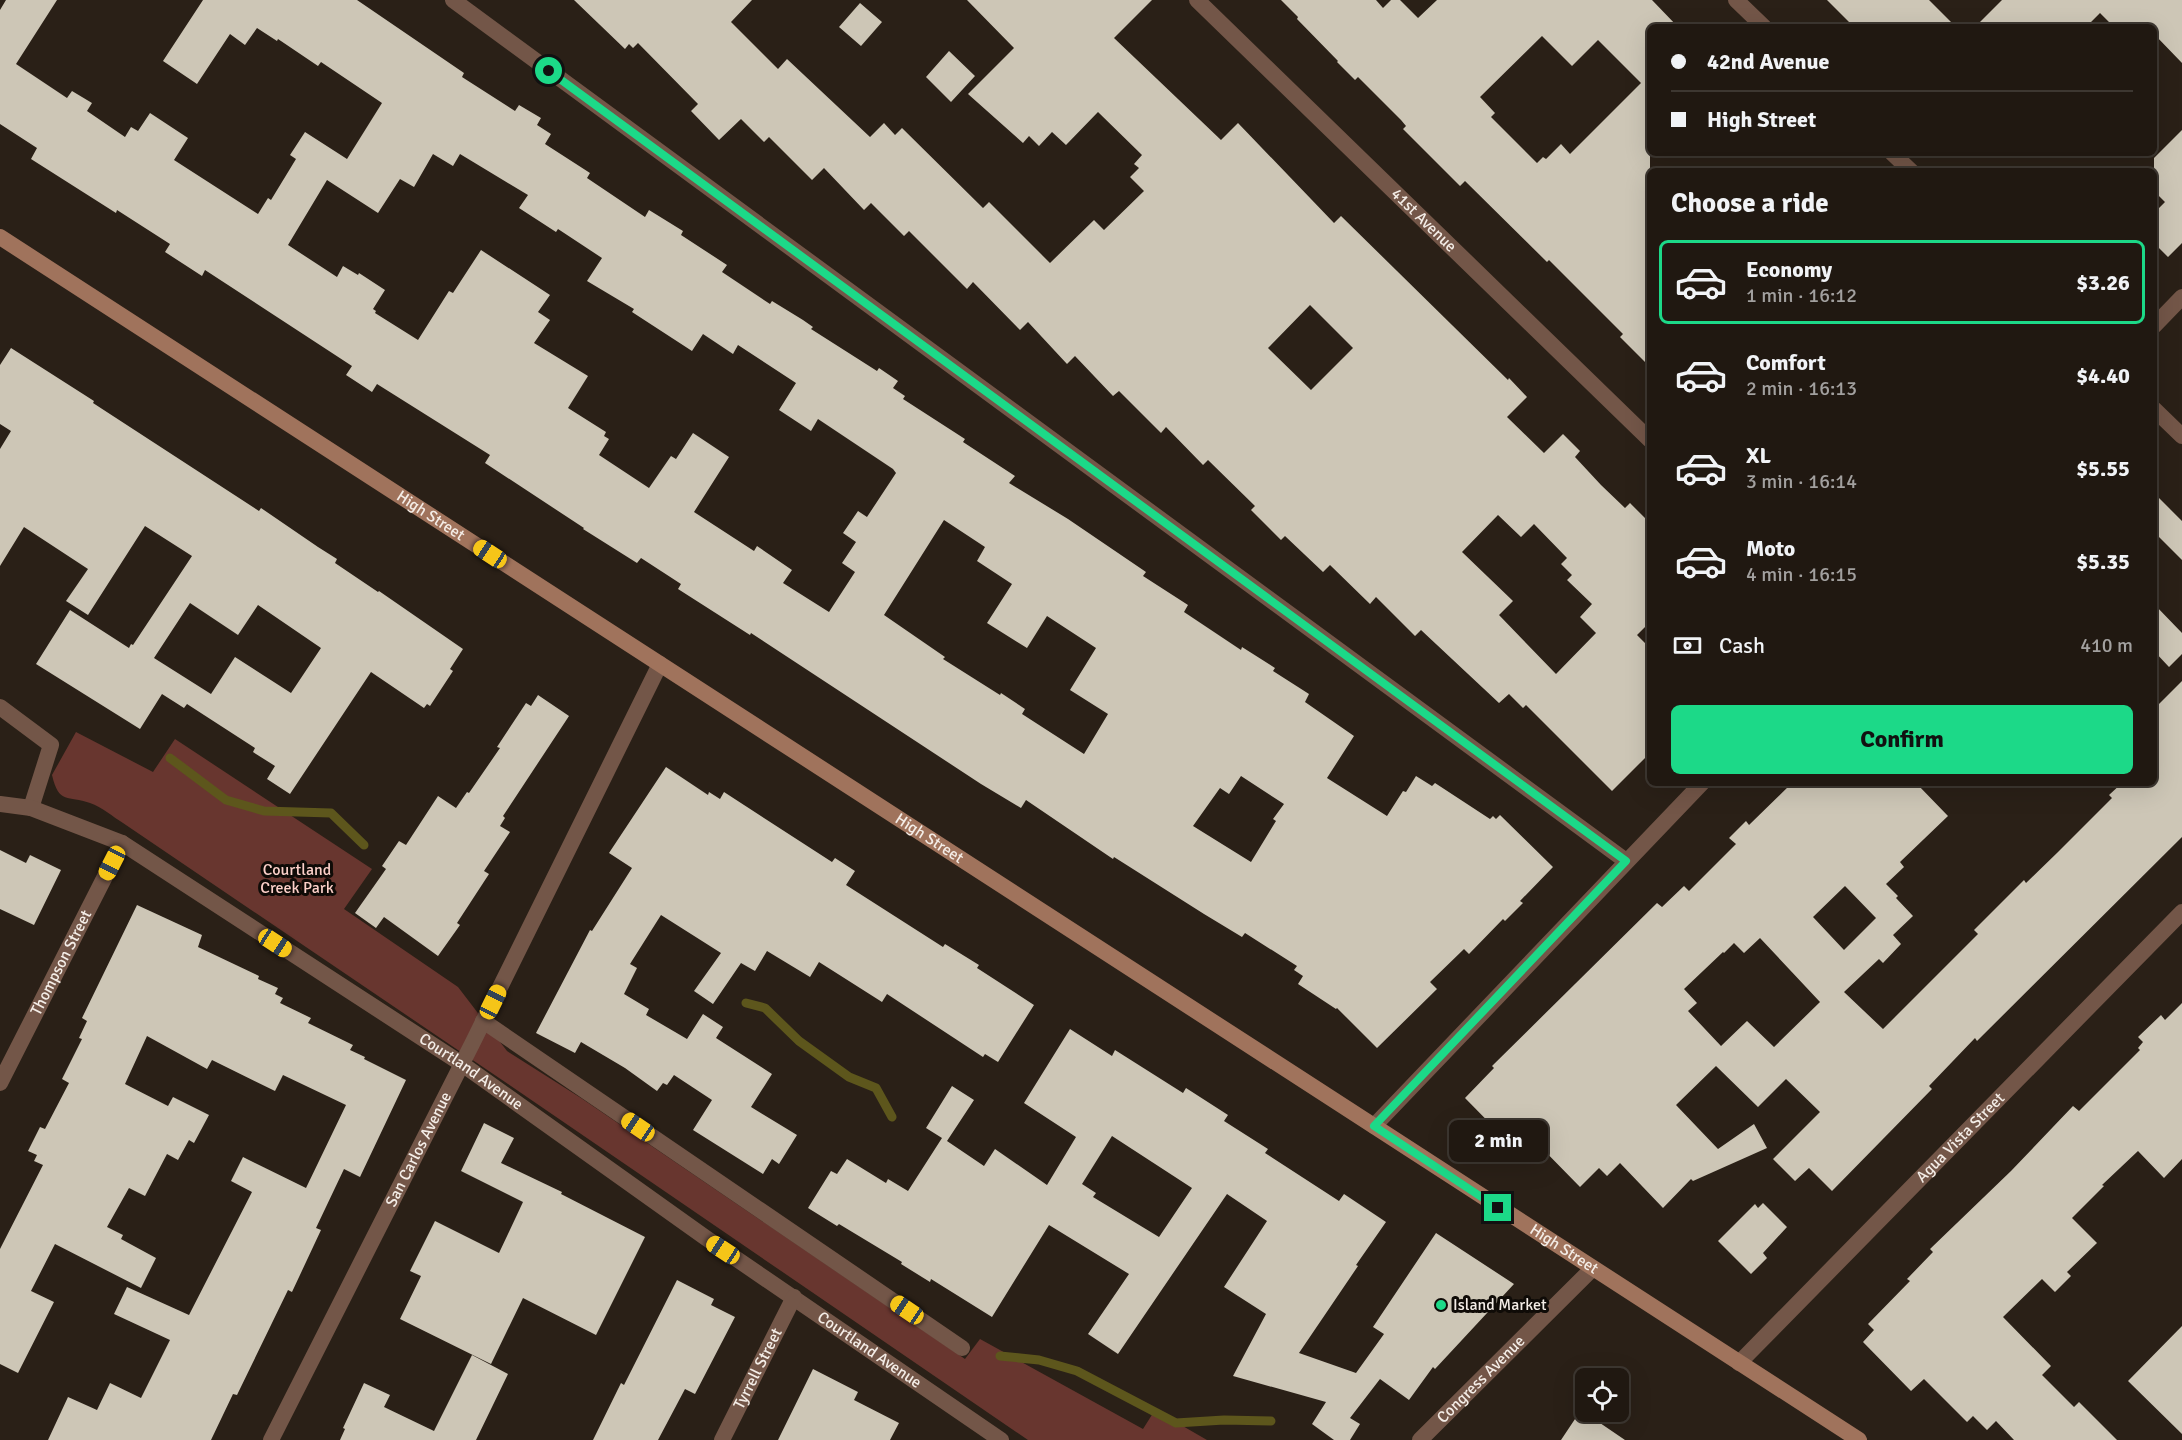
<!DOCTYPE html>
<html lang="en">
<head>
<meta charset="utf-8">
<style>
	body { margin:0; font-family:Signika,sans-serif; background:#2d251f; color:#f1f3f6; height:100vh; display:flex; flex-direction:column; font-size:22px; white-space:nowrap }
	* { box-sizing:border-box; margin:0 }
	p { font-size:20px; color:#a2a09f }
	.icon { flex:none; width:33px; height:33px; fill:none; stroke:currentColor; stroke-width:2; stroke-linecap:round; stroke-linejoin:round }
	.map { position:relative; flex:1; overflow:hidden }
	.drawer { position:absolute; left:1647px; top:168px; width:510px; height:618px; display:flex; flex-direction:column; background:#201811; border-radius:9px; box-shadow:0 6px 24px #0002,0 0 0 2px #3d3731 }
	.drawer>* { flex:none }
	.guide { position:absolute; left:1647px; top:24px; width:510px; height:132px; border-radius:9px; box-shadow:0 6px 24px #0002,0 0 0 2px #3d3731; display:grid; align-content:center; height:132px; padding:0 24px; background:#201811 }
	.buttons { position:absolute; left:1575px; top:1368px; display:grid; gap:12px }
	.buttons a { display:grid; place-items:center; width:54px; height:54px; border-radius:9px; background:#201811; box-shadow:0 6px 24px #0002,0 0 0 2px #3d3731; font-size:30px }
	.end { position:absolute; width:27px; height:27px; margin:-14px; border:8px solid #1cd988; background:#111; box-shadow:0 0 0 3px #111 }
	.from { border-radius:50% }
	.bubble { position:absolute; height:42px; border-radius:9px; background:#201811; box-shadow:0 6px 24px #0002,0 0 0 2px #3d3731; font-size:20px; font-weight:700; line-height:42px; text-align:center }
	.car { position:absolute; width:18px; height:36px; margin:-18px -9px; border-radius:8px; box-shadow:0 0 4px 2px #0007; background:linear-gradient(#f5c518 24%,#345 0 40%,#f5c518 0 76%,#345 0 86%,#f5c518 0) }
	.guide b { display:flex; align-items:center; gap:21px; height:57px; font-size:22px }
	.guide b+b { border-top:2px solid #3d3731 }
	.guide i { width:15px; height:15px; background:#f1f3f6 }
	ul { padding:0; list-style:none }
	li { display:flex; align-items:center; gap:18px; height:84px; margin:0 12px 9px; padding:0 12px; border:3px solid transparent; border-radius:9px }
	li div { flex:1 }
	li b { display:block; font-size:22px }
	li em { font-style:normal; font-weight:700 }
	li.current { border-color:#1cd988 }
	li>.icon { width:54px; height:54px; stroke-width:1.5 }
	h2 { padding:0 24px; font-size:27px; line-height:72px }
	.pay { display:flex; align-items:center; gap:15px; height:66px; padding:0 24px; font-size:22px }
	.pay p { margin-inline-start:auto }
	.cta { display:flex; gap:12px; margin-top:auto; padding:12px 24px }
	.cta a { flex:1; height:69px; border-radius:9px; background:#1cd988; color:#111; font-size:24px; font-weight:700; line-height:69px; text-align:center }
	.map>svg:first-child { display:block }
</style>
</head>
<body>
<div class="map">
<svg width="2182" height="1440" viewBox="0 0 2182 1440">
	<rect width="100%" height="100%" fill="#2a2017"/>
	<path fill="#68362f" d="M 76,732 L 153,772 L 175,739 L 372,869 L 344,909 L 458,987 L 507,1051 L 581,1098 L 965,1359 L 980,1339 L 1143,1429 L 1155,1410 L 1207,1440 L 1028,1440 L 508,1084 L 123,823 C 113,817 102,807 90,803 C 68,795 59,805 52,775 Z"/>
	<g fill="none" stroke-linecap="round" stroke-linejoin="round">
		<path stroke="#5d561c" stroke-width="9" d="M 170,758 L 226,800 L 264,811 L 331,813 L 364,845
			M 746,1003 L 765,1008 L 799,1041 L 849,1077 L 876,1088 L 892,1117
			M 1000,1356 L 1039,1360 L 1077,1371 L 1176,1423 L 1224,1420 L 1271,1421"/>
	</g>
	<path fill="#cdc6b6" fill-rule="evenodd" d="M 6,0 L 57,0 L 16,64 L 67,98 L 72,91 L 92,103 L 87,111 L 125,137 L 131,127 L 138,131 L 150,113 L 188,138 L 174,160 L 258,214 L 268,198 L 271,200 L 296,159 L 290,155 L 305,132 L 347,159 L 382,103 L 321,62 L 318,66 L 278,39 L 277,41 L 257,28 L 245,45 L 230,34 L 197,84 L 163,61 L 203,0 L 357,0 L 464,73 L 462,77 L 515,111 L 519,105 L 541,118 L 537,125 L 551,134 L 545,144 L 590,173 L 587,178 L 645,217 L 649,210 L 683,231 L 681,235 L 727,265 L 722,272 L 770,304 L 772,301 L 803,320 L 813,327 L 811,329 L 877,371 L 879,368 L 898,381 L 893,388 L 905,396 L 903,399 L 965,439 L 963,442 L 1015,476 L 1009,483 L 1068,519 L 1146,572 L 1143,576 L 1188,605 L 1184,612 L 1241,650 L 1242,647 L 1275,668 L 1273,671 L 1309,694 L 1305,702 L 1354,736 L 1327,778 L 1387,816 L 1403,791 L 1406,792 L 1416,776 L 1432,786 L 1435,783 L 1490,819 L 1493,816 L 1496,819 L 1500,815 L 1553,867 L 1520,901 L 1523,903 L 1505,921 L 1503,919 L 1469,954 L 1464,949 L 1430,982 L 1437,989 L 1377,1048 L 1337,1008 L 1336,1009 L 1298,984 L 1303,976 L 1294,970 L 1297,966 L 1245,933 L 1242,937 L 1204,914 L 1114,857 L 1113,859 L 1026,800 L 1021,808 L 981,784 L 751,633 L 750,635 L 678,589 L 681,584 L 641,558 L 637,563 L 583,529 L 584,528 L 485,463 L 490,455 L 377,384 L 372,392 L 346,375 L 352,366 L 205,270 L 202,276 L 165,252 L 170,244 L 117,210 L 116,213 L 31,159 L 37,148 L 0,124 L 0,10 ZM 433,154 L 453,166 L 460,154 L 528,195 L 519,208 L 556,232 L 558,229 L 602,258 L 587,281 L 634,309 L 632,312 L 692,351 L 703,334 L 733,354 L 738,345 L 796,383 L 779,410 L 811,431 L 818,419 L 893,469 L 896,473 L 867,517 L 858,511 L 843,533 L 856,542 L 842,563 L 855,572 L 829,612 L 783,583 L 792,570 L 757,546 L 754,551 L 694,512 L 729,457 L 693,433 L 676,459 L 671,456 L 649,488 L 599,455 L 609,439 L 604,436 L 606,432 L 568,408 L 588,376 L 534,343 L 550,320 L 538,312 L 550,295 L 481,250 L 453,293 L 449,291 L 418,340 L 375,313 L 376,311 L 373,309 L 385,290 L 359,273 L 358,275 L 343,266 L 337,277 L 288,245 L 327,180 L 378,213 L 400,179 L 414,187 ZM 944,520 L 985,547 L 977,561 L 1012,584 L 987,623 L 1027,648 L 1047,616 L 1096,648 L 1070,690 L 1108,714 L 1084,754 L 1022,714 L 1025,709 L 1001,693 L 1000,695 L 943,659 L 945,657 L 884,615 ZM 1241,776 L 1284,804 L 1273,819 L 1276,821 L 1251,862 L 1193,826 L 1220,788 L 1229,794 Z
		M 574,0 L 752,0 L 731,22 L 778,69 L 787,59 L 870,137 L 884,123 L 895,135 L 902,128 L 983,208 L 989,202 L 1050,263 L 1094,220 L 1104,230 L 1144,191 L 1130,177 L 1139,168 L 1134,164 L 1142,155 L 1098,112 L 1066,145 L 1052,132 L 1039,146 L 1029,136 L 1023,143 L 968,94 L 1014,48 L 967,0 L 1152,0 L 1114,38 L 1221,140 L 1238,123 L 1334,223 L 1341,216 L 1508,380 L 1509,378 L 1527,397 L 1507,417 L 1544,453 L 1563,434 L 1580,451 L 1575,457 L 1601,485 L 1625,508 L 1630,503 L 1650,523 L 1650,622 L 1637,635 L 1650,648 L 1650,753 L 1612,791 L 1526,705 L 1523,708 L 1509,694 L 1499,703 L 1421,630 L 1415,636 L 1376,597 L 1370,604 L 1330,565 L 1323,572 L 1285,536 L 1281,540 L 1251,510 L 1255,506 L 1208,460 L 1203,465 L 1166,427 L 1161,433 L 1119,391 L 1113,396 L 1075,356 L 1067,364 L 1028,322 L 1020,330 L 973,282 L 967,289 L 909,231 L 904,236 L 871,203 L 864,210 L 824,168 L 812,180 L 769,137 L 764,142 L 741,119 L 719,140 L 691,111 L 698,104 L 638,43 L 633,48 L 629,44 L 625,49 ZM 1310,305 L 1353,348 L 1311,390 L 1268,348 ZM 1498,515 L 1521,537 L 1534,524 L 1567,558 L 1561,564 L 1572,575 L 1567,580 L 1592,604 L 1580,617 L 1596,633 L 1556,674 L 1499,615 L 1513,601 L 1462,552 Z
		M 1281,0 L 1376,0 L 1383,8 L 1391,0 L 1400,0 L 1418,18 L 1437,0 L 1652,0 L 1678,27 L 1650,27 L 1650,367 L 1620,337 L 1623,334 L 1549,260 L 1547,262 L 1465,181 L 1460,186 L 1403,129 L 1406,126 L 1401,120 L 1358,77 L 1355,80 L 1337,62 L 1338,61 L 1297,19 L 1298,17 ZM 1542,36 L 1572,66 L 1598,40 L 1641,83 L 1570,154 L 1561,144 L 1546,159 L 1543,157 L 1537,163 L 1491,117 L 1495,113 L 1480,97 Z
		M 1827,0 L 1929,0 L 1956,27 L 1854,27 Z
		M 2002,0 L 2182,0 L 2182,63 L 2154,34 L 2154,27 L 2114,27 L 2100,13 L 2086,27 L 1975,27 Z
		M 860,3 L 882,22 L 861,46 L 839,27 Z
		M 949,51 L 975,76 L 951,102 L 926,77 Z
		M 2182,130 L 2182,243 L 2168,257 L 2154,243 L 2154,213 L 2165,202 L 2154,191 L 2154,158 Z
		M 11,348 L 94,401 L 93,403 L 259,511 L 261,508 L 318,547 L 337,559 L 335,563 L 378,592 L 379,591 L 463,649 L 450,669 L 453,671 L 430,706 L 427,704 L 424,708 L 371,672 L 290,794 L 267,779 L 275,766 L 253,752 L 255,748 L 187,704 L 184,708 L 162,694 L 140,729 L 36,664 L 70,610 L 129,648 L 131,644 L 133,645 L 192,556 L 145,526 L 88,615 L 66,601 L 88,569 L 24,527 L 0,566 L 0,449 L 11,431 L 0,424 L 0,365 ZM 190,603 L 238,635 L 258,605 L 321,648 L 291,693 L 235,657 L 211,694 L 154,658 Z
		M 2154,493 L 2182,521 L 2182,560 L 2154,532 Z
		M 2154,604 L 2182,633 L 2182,654 L 2169,667 L 2154,651 Z
		M 2182,681 L 2182,837 L 1977,1041 L 1975,1038 L 1929,1086 L 1932,1089 L 1832,1191 L 1809,1168 L 1795,1181 L 1773,1159 L 1820,1112 L 1786,1079 L 1758,1107 L 1716,1066 L 1676,1105 L 1718,1149 L 1754,1124 L 1767,1148 L 1693,1181 L 1691,1179 L 1663,1208 L 1620,1163 L 1607,1176 L 1599,1168 L 1580,1187 L 1532,1138 L 1523,1157 L 1465,1098 L 1494,1068 L 1492,1066 L 1657,903 L 1662,907 L 1684,886 L 1689,891 L 1736,844 L 1729,838 L 1746,821 L 1749,825 L 1792,783 L 1916,783 L 1948,816 L 1900,862 L 1904,867 L 1886,884 L 1898,896 L 1896,898 L 1913,916 L 1893,935 L 1901,944 L 1883,963 L 1879,959 L 1844,992 L 1883,1029 L 1978,934 L 1974,930 L 2024,880 L 2026,883 L 2058,852 L 2112,798 L 2109,795 L 2122,783 L 2154,783 L 2154,709 ZM 1845,886 L 1876,918 L 1844,950 L 1813,917 ZM 1760,938 L 1820,1002 L 1774,1047 L 1747,1021 L 1721,1046 L 1688,1011 L 1697,1003 L 1684,989 L 1723,952 L 1724,953 L 1734,943 L 1744,953 Z
		M 538,695 L 569,716 L 503,816 L 505,818 L 500,826 L 510,832 L 484,871 L 489,874 L 457,923 L 460,925 L 438,956 L 384,917 L 376,928 L 355,913 L 386,869 L 382,866 L 399,841 L 406,845 L 438,796 L 456,808 L 467,792 L 469,793 L 500,748 L 497,747 L 526,703 L 531,706 Z
		M 666,767 L 708,795 L 709,792 L 720,799 L 724,792 L 832,862 L 835,858 L 855,871 L 846,885 L 943,947 L 945,944 L 979,965 L 977,968 L 1034,1005 L 998,1062 L 985,1054 L 983,1057 L 887,994 L 882,1002 L 819,962 L 810,977 L 767,951 L 755,971 L 741,963 L 713,1004 L 694,991 L 721,953 L 661,915 L 630,964 L 637,968 L 624,994 L 649,1009 L 646,1015 L 687,1039 L 703,1014 L 723,1027 L 716,1038 L 772,1074 L 751,1107 L 797,1135 L 779,1164 L 772,1159 L 763,1174 L 693,1130 L 712,1100 L 674,1075 L 667,1085 L 663,1083 L 657,1091 L 625,1068 L 581,1042 L 575,1053 L 536,1033 L 590,930 L 592,931 L 632,868 L 609,853 Z
		M 0,850 L 26,863 L 30,855 L 61,870 L 34,925 L 0,909 Z
		M 137,905 L 202,935 L 198,947 L 259,976 L 258,979 L 278,988 L 275,994 L 283,998 L 280,1003 L 311,1018 L 308,1023 L 353,1045 L 350,1050 L 365,1057 L 364,1059 L 406,1080 L 360,1177 L 344,1169 L 316,1228 L 321,1230 L 292,1292 L 288,1290 L 237,1395 L 233,1394 L 211,1440 L 48,1440 L 68,1397 L 97,1410 L 110,1383 L 141,1398 L 170,1340 L 114,1314 L 127,1287 L 189,1315 L 252,1192 L 231,1181 L 243,1157 L 306,1188 L 346,1105 L 283,1075 L 275,1091 L 212,1060 L 207,1069 L 147,1036 L 125,1084 L 168,1106 L 173,1097 L 209,1115 L 194,1143 L 189,1140 L 178,1160 L 167,1154 L 145,1196 L 129,1188 L 107,1227 L 123,1235 L 121,1239 L 156,1258 L 141,1288 L 55,1244 L 31,1291 L 54,1302 L 18,1373 L 0,1364 L 0,1249 L 43,1165 L 34,1161 L 37,1155 L 28,1151 L 40,1127 L 45,1129 L 69,1083 L 62,1079 L 82,1039 L 79,1038 L 87,1021 L 82,1018 Z
		M 2182,1003 L 2182,1159 L 2164,1178 L 2138,1151 L 2102,1185 L 2104,1186 L 2072,1218 L 2097,1243 L 2067,1272 L 2071,1276 L 2055,1292 L 2042,1279 L 2003,1317 L 2051,1366 L 2042,1375 L 2074,1407 L 2079,1402 L 2117,1440 L 2014,1440 L 1996,1421 L 1987,1430 L 1973,1416 L 1967,1422 L 1924,1379 L 1911,1391 L 1863,1342 L 1874,1330 L 1868,1324 L 1910,1281 L 1907,1279 L 1933,1252 L 1930,1249 L 2011,1171 L 2073,1106 L 2079,1111 L 2140,1050 L 2138,1048 L 2143,1042 L 2138,1037 L 2161,1015 L 2165,1020 Z
		M 1070,1029 L 1112,1056 L 1115,1050 L 1183,1093 L 1186,1088 L 1228,1115 L 1224,1121 L 1268,1149 L 1265,1153 L 1339,1201 L 1344,1194 L 1386,1222 L 1356,1265 L 1358,1266 L 1299,1353 L 1356,1373 L 1384,1334 L 1373,1327 L 1436,1233 L 1514,1284 L 1435,1369 L 1433,1367 L 1409,1400 L 1380,1379 L 1350,1418 L 1360,1424 L 1350,1440 L 1334,1440 L 1312,1424 L 1326,1402 L 1233,1376 L 1266,1314 L 1224,1287 L 1267,1221 L 1227,1194 L 1118,1354 L 1088,1334 L 1129,1274 L 1049,1225 L 992,1317 L 931,1279 L 930,1282 L 901,1264 L 902,1262 L 839,1224 L 837,1226 L 808,1208 L 831,1171 L 837,1174 L 847,1159 L 886,1183 L 888,1179 L 908,1191 L 942,1138 L 926,1128 L 952,1086 L 974,1100 L 947,1141 L 984,1166 L 995,1149 L 1047,1185 L 1076,1137 L 1024,1103 ZM 1112,1136 L 1192,1188 L 1159,1237 L 1093,1197 L 1096,1193 L 1082,1184 Z
		M 484,1123 L 514,1138 L 501,1163 L 562,1192 L 561,1194 L 645,1237 L 596,1335 L 523,1298 L 491,1364 L 400,1319 L 421,1276 L 410,1271 L 435,1221 L 499,1253 L 523,1202 L 461,1171 Z
		M 1763,1203 L 1787,1227 L 1763,1253 L 1767,1258 L 1751,1274 L 1718,1241 L 1755,1204 L 1758,1208 Z
		M 677,1280 L 714,1299 L 711,1305 L 735,1317 L 695,1394 L 685,1389 L 658,1440 L 593,1440 L 621,1383 L 624,1385 Z
		M 2182,1326 L 2182,1434 L 2128,1381 Z
		M 472,1355 L 508,1374 L 476,1440 L 340,1440 L 345,1429 L 343,1428 L 364,1383 L 390,1395 L 384,1407 L 434,1431 Z
		M 813,1369 L 858,1392 L 854,1400 L 899,1423 L 890,1440 L 778,1440 Z
		M 1581,1410 L 1625,1440 L 1561,1440 Z"/>
	<g fill="none" stroke-linecap="round" stroke-linejoin="round">
		<g stroke="#735648" stroke-width="16">
			<path d="M 453,0 L 1626,861"/>
			<path id="s1" d="M 1197,0 L 1650,440"/>
			<path d="M 1736,0 L 1764,27"/>
			<path d="M 1892,153 L 1911,171"/>
			<path d="M 2154,326 L 2182,297"/>
			<path d="M 2154,409 L 2182,436"/>
			<path d="M 0,707 L 51,745 L 31,808"/>
			<path id="s2" d="M 0,804 L 31,808 L 122,843 L 462,1064 L 706,1238 L 1001,1440"/>
			<path d="M 483,1021 L 962,1348"/>
			<path id="s3" d="M 0,1083 L 122,843"/>
			<path d="M 1374,1126 L 1702,783"/>
			<path id="s4" d="M 1739,1363 L 2182,912"/>
			<path id="s5" d="M 271,1440 L 472,1044 L 660,664"/>
			<path id="s6" d="M 722,1440 L 794,1297"/>
			<path id="s7" d="M 1420,1440 L 1592,1269"/>
		</g>
		<path stroke="#a0735c" stroke-width="16" id="s8" d="M 0,237 L 1859,1440"/>
	</g>
	<g fill="none" stroke-linecap="round" stroke-linejoin="round">
		<path stroke="#1cd988" stroke-width="8" d="M 549,71 L 1626,861 L 1374,1126 L 1498,1208"/>
	</g>
	<circle fill="#1cd988" stroke="#0f0b07" stroke-width="2" cx="1441" cy="1305" r="6"/>
	<g text-anchor="middle" dominant-baseline="central" stroke-width="6" stroke-linejoin="round" paint-order="stroke">
		<g font-size="16" fill="#f4ede7" stroke="#0f0b07">
			<text stroke="none"><textPath href="#s1" startOffset="316">41st Avenue</textPath></text>
			<text stroke="none"><textPath href="#s8" startOffset="513">High Street</textPath></text>
			<text stroke="none"><textPath href="#s8" startOffset="1107">High Street</textPath></text>
			<text stroke="none"><textPath href="#s3" startOffset="135">Thompson Street</textPath></text>
			<text stroke="none"><textPath href="#s2" startOffset="546">Courtland Avenue</textPath></text>
			<text stroke="none"><textPath href="#s4" startOffset="316">Agua Vista Street</textPath></text>
			<text stroke="none"><textPath href="#s5" startOffset="326">San Carlos Avenue</textPath></text>
			<text stroke="none"><textPath href="#s8" startOffset="1863">High Street</textPath></text>
			<text stroke="none"><textPath href="#s2" startOffset="1032">Courtland Avenue</textPath></text>
			<text stroke="none"><textPath href="#s6" startOffset="80">Tyrrell Street</textPath></text>
			<text stroke="none"><textPath href="#s7" startOffset="86">Congress Avenue</textPath></text>
		</g>
		<g font-size="16" fill="#fcd0c9" stroke="#0f0b07">
			<text x="297" y="870">Courtland<tspan x="297" dy="18">Creek Park</tspan></text>
		</g>
		<g font-size="16" fill="#f4ede7" stroke="#0f0b07" text-anchor="start">
			<text x="1453" y="1305">Island Market</text>
		</g>
	</g>
</svg>
<div class="buttons">
<a><svg class="icon" aria-label="locate" viewBox="0 0 24 24"><circle cx="12" cy="12" r="6"/><path d="M12 2v4M12 18v4M2 12h4M18 12h4"/></svg></a>
</div>
<i class="end from" style="left:549px;top:71px"></i>
<i class="end" style="left:1498px;top:1208px"></i>
<div class="bubble" style="left:1449px;top:1120px;width:99px">2 min</div>
<i class="car" style="left:490px;top:554px;rotate:303deg"></i>
<i class="car" style="left:112px;top:863px;rotate:207deg"></i>
<i class="car" style="left:275px;top:943px;rotate:123deg"></i>
<i class="car" style="left:493px;top:1002px;rotate:26deg"></i>
<i class="car" style="left:638px;top:1127px;rotate:304deg"></i>
<i class="car" style="left:723px;top:1250px;rotate:303deg"></i>
<i class="car" style="left:907px;top:1310px;rotate:304deg"></i>
<div class="guide">
<b><i class="from"></i>42nd Avenue</b>
<b><i></i>High Street</b>
</div>
<section class="drawer">
<h2>Choose a ride</h2>
<ul>
<li class="current"><svg class="icon" aria-label="car" viewBox="0 0 24 24"><path d="M5 17H2v-5l4-1 3-4h7l3 4 3 1v5h-3M9 17h6M6 11h13"/><circle cx="7" cy="17" r="2"/><circle cx="17" cy="17" r="2"/></svg><div><b>Economy</b><p>1 min · 16:12</p></div><em>$3.26</em></li>
<li><svg class="icon" aria-label="car" viewBox="0 0 24 24"><path d="M5 17H2v-5l4-1 3-4h7l3 4 3 1v5h-3M9 17h6M6 11h13"/><circle cx="7" cy="17" r="2"/><circle cx="17" cy="17" r="2"/></svg><div><b>Comfort</b><p>2 min · 16:13</p></div><em>$4.40</em></li>
<li><svg class="icon" aria-label="car" viewBox="0 0 24 24"><path d="M5 17H2v-5l4-1 3-4h7l3 4 3 1v5h-3M9 17h6M6 11h13"/><circle cx="7" cy="17" r="2"/><circle cx="17" cy="17" r="2"/></svg><div><b>XL</b><p>3 min · 16:14</p></div><em>$5.55</em></li>
<li><svg class="icon" aria-label="car" viewBox="0 0 24 24"><path d="M5 17H2v-5l4-1 3-4h7l3 4 3 1v5h-3M9 17h6M6 11h13"/><circle cx="7" cy="17" r="2"/><circle cx="17" cy="17" r="2"/></svg><div><b>Moto</b><p>4 min · 16:15</p></div><em>$5.35</em></li>
</ul>
<div class="pay"><svg class="icon" aria-label="cash" viewBox="0 0 24 24"><path d="M3 7h18v10H3z"/><circle cx="12" cy="12" r="2"/></svg>Cash<p>410 m</p></div>
<div class="cta"><a>Confirm</a></div>
</section>
</div>
</body>
</html>
